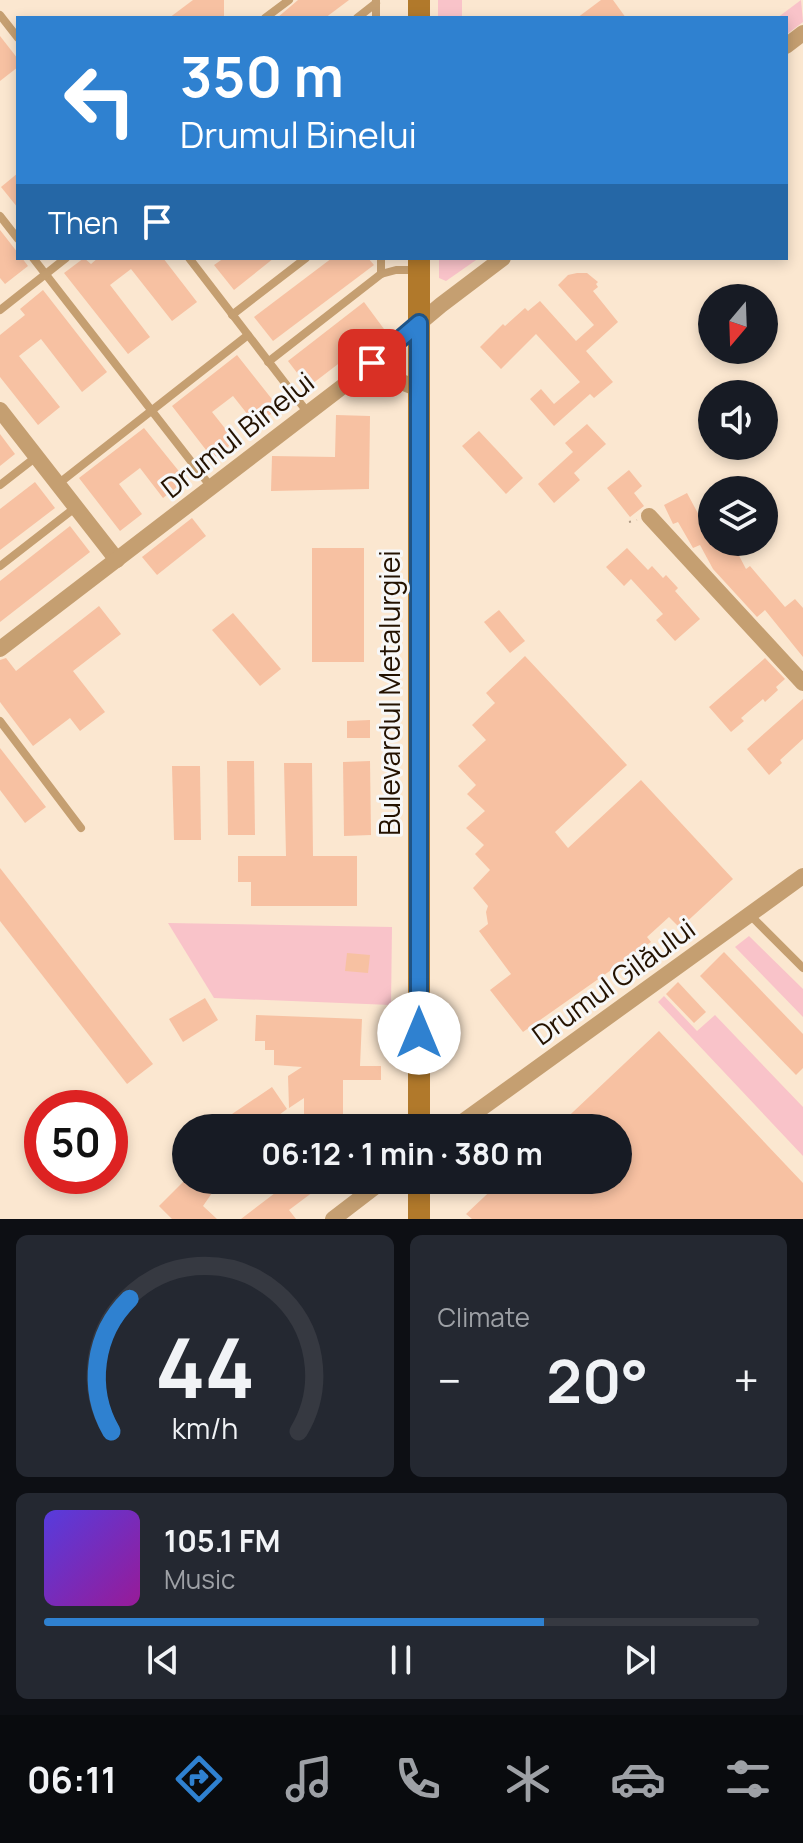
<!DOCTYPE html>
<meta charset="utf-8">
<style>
:root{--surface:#171b24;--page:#242831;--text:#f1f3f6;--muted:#9ea1a6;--line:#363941;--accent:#2f81d0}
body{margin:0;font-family:Manrope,sans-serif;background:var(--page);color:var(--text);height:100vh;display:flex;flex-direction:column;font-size:30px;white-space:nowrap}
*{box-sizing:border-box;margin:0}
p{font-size:26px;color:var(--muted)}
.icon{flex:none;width:44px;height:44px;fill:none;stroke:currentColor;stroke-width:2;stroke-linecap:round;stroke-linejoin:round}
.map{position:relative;height:1219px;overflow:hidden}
.drawer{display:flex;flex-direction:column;gap:16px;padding:16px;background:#0d0f14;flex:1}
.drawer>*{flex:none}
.top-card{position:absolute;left:16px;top:16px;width:772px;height:244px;border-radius:0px;box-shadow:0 4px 12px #0003;background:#2f81d0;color:#fff;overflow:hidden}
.needle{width:52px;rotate:199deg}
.tools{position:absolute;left:698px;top:284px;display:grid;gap:16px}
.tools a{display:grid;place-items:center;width:80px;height:80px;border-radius:50%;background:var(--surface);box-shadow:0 4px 12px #0003;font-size:40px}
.speed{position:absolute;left:24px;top:1090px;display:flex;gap:16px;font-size:40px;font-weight:700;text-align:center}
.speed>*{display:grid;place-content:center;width:104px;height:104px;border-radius:50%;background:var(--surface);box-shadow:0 4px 12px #0003;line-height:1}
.speed .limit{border:12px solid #d22;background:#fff;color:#111}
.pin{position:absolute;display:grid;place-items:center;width:68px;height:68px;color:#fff;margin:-34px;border-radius:16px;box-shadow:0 4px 12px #0006}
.me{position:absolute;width:88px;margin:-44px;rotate:0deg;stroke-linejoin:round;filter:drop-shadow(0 0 6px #0008)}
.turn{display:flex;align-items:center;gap:28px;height:168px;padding:0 32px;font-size:36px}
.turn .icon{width:104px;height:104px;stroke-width:2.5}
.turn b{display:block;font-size:56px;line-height:68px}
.then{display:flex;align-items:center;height:76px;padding:0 32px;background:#0003;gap:16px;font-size:30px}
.big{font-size:60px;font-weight:700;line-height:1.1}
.drawer .card{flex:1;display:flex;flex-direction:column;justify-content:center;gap:12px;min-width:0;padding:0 28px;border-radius:12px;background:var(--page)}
.drawer .dial{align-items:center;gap:0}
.dial svg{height:208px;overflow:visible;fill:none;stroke:var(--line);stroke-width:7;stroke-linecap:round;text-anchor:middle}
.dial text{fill:var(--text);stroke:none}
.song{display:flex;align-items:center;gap:24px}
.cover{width:96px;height:96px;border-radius:12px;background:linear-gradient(135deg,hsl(250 70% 55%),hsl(300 70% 35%))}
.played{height:8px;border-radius:4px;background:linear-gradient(90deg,var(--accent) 70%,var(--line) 70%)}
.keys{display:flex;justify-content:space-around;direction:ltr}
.heat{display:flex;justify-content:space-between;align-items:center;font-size:44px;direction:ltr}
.drawer .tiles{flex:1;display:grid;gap:16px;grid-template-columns:1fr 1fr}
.card:last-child{grid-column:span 2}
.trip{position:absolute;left:172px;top:1114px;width:460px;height:80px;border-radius:40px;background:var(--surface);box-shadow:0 4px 12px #0003;font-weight:700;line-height:80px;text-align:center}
.tabs{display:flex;height:128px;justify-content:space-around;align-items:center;background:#090b0e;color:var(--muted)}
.tabs .icon{width:56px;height:56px}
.tabs .selected{color:var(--accent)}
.tabs b{font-size:36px;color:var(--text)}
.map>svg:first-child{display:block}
.green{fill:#f9c3c9}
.building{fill:#f7c1a2}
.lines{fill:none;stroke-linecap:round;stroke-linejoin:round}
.path{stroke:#b09c87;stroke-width:2;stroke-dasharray:2 6;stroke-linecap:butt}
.lane{stroke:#c59f71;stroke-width:8}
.street{stroke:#c59f71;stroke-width:16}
.secondary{stroke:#b1792b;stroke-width:22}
.route-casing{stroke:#1f5487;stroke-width:20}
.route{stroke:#2f81d0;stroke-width:14}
.labels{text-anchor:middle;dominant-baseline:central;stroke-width:6;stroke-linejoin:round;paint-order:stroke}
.street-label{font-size:28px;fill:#241200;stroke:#f7f7f7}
</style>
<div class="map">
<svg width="803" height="1219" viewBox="0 0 803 1219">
<rect width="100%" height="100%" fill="#fbe7d0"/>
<g class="green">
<rect x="438" y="0" width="24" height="18"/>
<polygon points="801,0 803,22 786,35 786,18 777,18"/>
<polygon points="439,258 479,258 446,281 439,278"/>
<polygon points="168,923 392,927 391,1005 214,998"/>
<polygon points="749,936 803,989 803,1017 735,947"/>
<polygon points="664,996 697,1031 715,1015 803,1107 803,1156 658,1002"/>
</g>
<g class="building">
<polygon points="193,0 224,0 224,18 169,18"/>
<polygon points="298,0 349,0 325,18 277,18"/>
<polygon points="601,0 613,0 626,18 577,18"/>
<polygon points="0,36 18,59 18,67 0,81"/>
<polygon points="18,173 18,208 1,187"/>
<polygon points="0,230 18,253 18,258 22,258 28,266 5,284 0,278"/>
<polygon points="84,258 91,264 98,258 163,258 197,302 172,321 131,269 110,285 150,337 128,354 64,273"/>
<polygon points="224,258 274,258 234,290 214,265"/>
<polygon points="332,258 368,258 374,265 273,341 254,317"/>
<polygon points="577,273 587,273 598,282 596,284 598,287 593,291 618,322 586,351 613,382 594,398 590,394 554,426 530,399 541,389 554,404 580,382 536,334 501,369 480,347 503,324 505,326 525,308 528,311 540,301 576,341 594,325 558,285 568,275"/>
<polygon points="43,290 107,372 82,392 41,339 19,356 60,407 38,425 0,377 0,335 25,315 20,309"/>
<polygon points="364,302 384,329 308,387 288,361"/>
<polygon points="237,355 279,408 256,425 233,396 212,412 235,441 213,459 172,406"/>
<polygon points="336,415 370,416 369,489 271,491 272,456 335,457"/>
<polygon points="587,424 606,444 574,473 580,480 554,503 538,484 573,452 565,443"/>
<polygon points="144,428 186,480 163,498 140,468 119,484 142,514 120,531 79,478"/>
<polygon points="479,431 523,478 506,494 462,446"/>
<polygon points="0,434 15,454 0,466"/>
<polygon points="629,470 642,486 634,493 644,506 630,517 607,488"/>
<polygon points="35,482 55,508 0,550 0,509"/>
<polygon points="687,493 716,547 725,543 729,551 735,548 746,569 750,566 785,607 795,599 803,608 803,657 765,610 757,617 713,569 700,545 693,548 678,522 673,524 664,505"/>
<polygon points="192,518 206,536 157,575 142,557"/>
<polygon points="70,526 90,552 0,622 0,581"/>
<rect x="312" y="548" width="52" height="114"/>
<polygon points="627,548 648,570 652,566 663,578 666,575 678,588 675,591 700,619 675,641 656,620 663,614 631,579 624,586 606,567"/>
<polygon points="99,606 121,634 73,671 105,712 80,731 70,718 33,746 0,702 0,660 6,658 16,671"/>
<polygon points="499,610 525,641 510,653 484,622"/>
<polygon points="233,613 281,669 260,686 212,630"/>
<polygon points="525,656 627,765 555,832 568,848 641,780 733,879 680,928 669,917 647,937 651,942 523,1032 490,990 511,974 479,931 488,924 486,912 488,906 473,888 490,870 475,854 484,845 466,828 485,811 467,794 476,785 458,766 486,740 472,725 495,703 486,693"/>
<polygon points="765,658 785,679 776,687 778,690 765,702 763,699 741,718 744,721 731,732 709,707"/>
<polygon points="803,699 803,739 780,760 782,763 769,775 747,749"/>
<polygon points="370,720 370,738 347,738 347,721"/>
<polygon points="0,748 46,807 25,823 0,790"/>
<polygon points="227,761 254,761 255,835 228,835"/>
<polygon points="370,761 371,835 344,836 343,762"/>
<polygon points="284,763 312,763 313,856 357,856 357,906 251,906 251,882 238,882 238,856 286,856"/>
<polygon points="172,766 200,766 201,840 174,840"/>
<polygon points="0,868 153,1064 127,1084 0,921"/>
<polygon points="724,952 803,1034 803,1068 796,1075 700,976"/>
<polygon points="347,953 370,955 368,973 345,971"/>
<polygon points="678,982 706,1012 694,1023 666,994"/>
<polygon points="205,998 218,1020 183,1042 169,1019"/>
<polygon points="256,1015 362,1019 360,1066 381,1066 381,1080 343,1080 343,1128 304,1128 304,1098 289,1108 288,1076 302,1067 274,1065 274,1050 265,1050 265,1041 255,1041"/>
<polygon points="659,1031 803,1183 803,1219 472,1219 466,1214 502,1180 618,1180 618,1128 556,1128"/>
<polygon points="272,1087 287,1109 279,1115 289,1128 242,1128 232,1114"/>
<polygon points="110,1113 128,1137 110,1150"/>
<polygon points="185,1180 221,1180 203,1206 217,1219 172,1219 159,1206"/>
<polygon points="292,1180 329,1180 289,1210 296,1219 241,1219"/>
</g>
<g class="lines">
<polyline class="path" points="629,522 637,520"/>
<g class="lane">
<polyline points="376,1 376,18"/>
<polyline points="0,15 18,38"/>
<polyline points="265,18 289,0"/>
<polyline points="357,18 376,3"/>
<polyline points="0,216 18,239"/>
<polyline points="33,258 211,487"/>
<polyline points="189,258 308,413"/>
<polyline points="381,258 381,274"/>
<polyline points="0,310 66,258"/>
<polyline points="232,315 306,258"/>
<polyline points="268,362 381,274 396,270 417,270"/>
<polyline points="58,484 248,335"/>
<polyline points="0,485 36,457"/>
<polyline points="0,566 76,507"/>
<polyline points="0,721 81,828"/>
<polyline points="750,915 803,968"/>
</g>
<g class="street">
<polyline points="786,46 803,33"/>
<polyline points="357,376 389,377 419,389"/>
<polyline points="0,410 117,560"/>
<polyline points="649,516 803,683"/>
<polyline points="0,649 355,377 441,305 503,258"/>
<polyline points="454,1128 803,876"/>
<polyline points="333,1219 384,1180"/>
</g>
<g class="secondary">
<polyline points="419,18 419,0"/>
<polyline points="419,258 419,1128"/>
<polyline points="419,1219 419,1180"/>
</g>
</g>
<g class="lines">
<g class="route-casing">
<polyline id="route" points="372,363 419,323 419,1033"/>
</g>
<use href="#route" class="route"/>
</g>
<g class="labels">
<g class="street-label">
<text transform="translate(237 434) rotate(-38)">Drumul Binelui</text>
<text transform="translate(389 693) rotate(-90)">Bulevardul Metalurgiei</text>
<text transform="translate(613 981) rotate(-36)">Drumul Gilăului</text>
</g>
</g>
</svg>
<div class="tools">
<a><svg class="needle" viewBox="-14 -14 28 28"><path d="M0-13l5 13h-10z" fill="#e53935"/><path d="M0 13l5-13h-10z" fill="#9ea1a6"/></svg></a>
<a><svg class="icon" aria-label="sound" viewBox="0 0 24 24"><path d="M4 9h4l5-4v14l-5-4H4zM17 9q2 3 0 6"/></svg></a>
<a><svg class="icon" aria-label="layers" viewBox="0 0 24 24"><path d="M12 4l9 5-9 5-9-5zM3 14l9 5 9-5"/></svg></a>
</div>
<div class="speed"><div class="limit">50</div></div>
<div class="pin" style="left:372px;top:363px;background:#d93025"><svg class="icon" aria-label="arrive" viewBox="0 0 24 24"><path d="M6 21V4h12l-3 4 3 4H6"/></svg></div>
<svg class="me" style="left:419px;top:1033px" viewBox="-20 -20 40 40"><circle r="19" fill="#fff"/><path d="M0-13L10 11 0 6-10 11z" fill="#2f81d0"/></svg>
<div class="trip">06:12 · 1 min · 380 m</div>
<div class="top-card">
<div class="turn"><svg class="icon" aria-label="left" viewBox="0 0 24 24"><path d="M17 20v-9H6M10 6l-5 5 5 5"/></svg><div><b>350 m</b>Drumul Binelui</div></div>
<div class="then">Then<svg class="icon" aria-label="arrive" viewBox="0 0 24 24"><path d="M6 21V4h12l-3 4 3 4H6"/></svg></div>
</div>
</div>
<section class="drawer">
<div class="tiles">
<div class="card dial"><svg viewBox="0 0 100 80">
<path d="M14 69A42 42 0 1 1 86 69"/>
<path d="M14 69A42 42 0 0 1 21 18" stroke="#2f81d0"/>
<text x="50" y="56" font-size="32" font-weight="700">44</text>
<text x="50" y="72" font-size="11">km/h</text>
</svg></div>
<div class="card"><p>Climate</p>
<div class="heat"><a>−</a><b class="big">20°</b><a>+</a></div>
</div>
<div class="card">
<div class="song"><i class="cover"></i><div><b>105.1 FM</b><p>Music</p></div></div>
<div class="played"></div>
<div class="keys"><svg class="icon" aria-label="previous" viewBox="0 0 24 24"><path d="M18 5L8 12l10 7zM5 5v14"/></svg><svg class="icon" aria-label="pause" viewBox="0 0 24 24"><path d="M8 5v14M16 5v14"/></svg><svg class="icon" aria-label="next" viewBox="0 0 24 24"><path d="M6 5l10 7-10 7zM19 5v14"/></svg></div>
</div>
</div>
</section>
<nav class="tabs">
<b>06:11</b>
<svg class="icon selected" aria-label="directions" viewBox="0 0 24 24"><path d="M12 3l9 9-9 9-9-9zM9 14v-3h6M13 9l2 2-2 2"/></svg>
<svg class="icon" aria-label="music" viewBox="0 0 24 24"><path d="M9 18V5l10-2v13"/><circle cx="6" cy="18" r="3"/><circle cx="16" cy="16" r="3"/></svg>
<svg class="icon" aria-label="phone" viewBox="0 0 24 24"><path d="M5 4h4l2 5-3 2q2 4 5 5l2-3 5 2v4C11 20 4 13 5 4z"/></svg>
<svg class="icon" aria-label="climate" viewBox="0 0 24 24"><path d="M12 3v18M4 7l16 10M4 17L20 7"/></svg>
<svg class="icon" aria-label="car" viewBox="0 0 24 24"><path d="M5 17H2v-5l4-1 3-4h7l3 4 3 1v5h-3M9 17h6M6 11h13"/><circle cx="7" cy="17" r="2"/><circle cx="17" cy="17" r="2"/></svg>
<svg class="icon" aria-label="filters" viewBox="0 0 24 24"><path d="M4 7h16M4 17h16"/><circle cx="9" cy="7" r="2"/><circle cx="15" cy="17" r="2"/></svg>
</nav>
